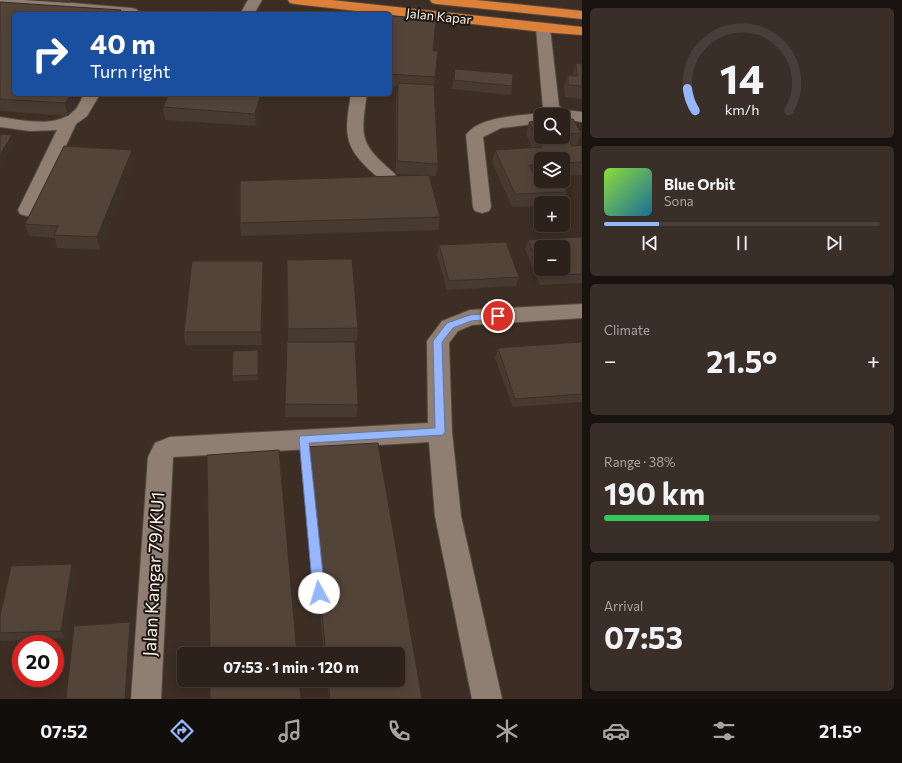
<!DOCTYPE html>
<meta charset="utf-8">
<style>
:root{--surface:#2d221b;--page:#392f28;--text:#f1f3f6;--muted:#a7a4a3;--line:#483f3a;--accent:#96b6fd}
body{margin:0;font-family:Commissioner,sans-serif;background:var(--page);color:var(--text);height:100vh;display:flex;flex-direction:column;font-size:15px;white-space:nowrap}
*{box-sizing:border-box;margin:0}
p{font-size:13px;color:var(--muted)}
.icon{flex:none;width:22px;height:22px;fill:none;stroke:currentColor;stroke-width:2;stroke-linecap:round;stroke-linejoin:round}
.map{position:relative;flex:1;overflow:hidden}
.sheet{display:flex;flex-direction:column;gap:8px;padding:8px;background:#19130f;width:320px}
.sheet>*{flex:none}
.top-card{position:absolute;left:12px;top:12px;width:380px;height:84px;border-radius:6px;box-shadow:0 2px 10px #0003,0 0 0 1px var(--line);background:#1a4fa0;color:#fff;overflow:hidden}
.buttons{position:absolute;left:534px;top:108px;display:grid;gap:8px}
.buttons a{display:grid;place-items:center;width:36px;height:36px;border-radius:6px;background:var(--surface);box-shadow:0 2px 10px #0003,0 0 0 1px var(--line);font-size:20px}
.speed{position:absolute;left:12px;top:635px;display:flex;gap:8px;font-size:20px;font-weight:700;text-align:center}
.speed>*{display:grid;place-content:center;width:52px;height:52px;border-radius:50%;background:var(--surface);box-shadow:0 2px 10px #0003,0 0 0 1px var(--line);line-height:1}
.speed .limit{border:6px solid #d22;background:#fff;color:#111}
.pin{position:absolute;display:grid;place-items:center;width:34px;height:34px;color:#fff;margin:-17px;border:2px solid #fff;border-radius:50%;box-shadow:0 1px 4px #0007}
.me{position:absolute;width:44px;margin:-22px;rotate:354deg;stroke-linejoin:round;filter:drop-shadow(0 0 3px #0008)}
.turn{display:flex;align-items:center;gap:14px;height:84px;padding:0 12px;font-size:18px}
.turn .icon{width:52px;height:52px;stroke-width:2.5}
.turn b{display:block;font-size:28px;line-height:34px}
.big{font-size:30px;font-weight:700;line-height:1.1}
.sheet .card{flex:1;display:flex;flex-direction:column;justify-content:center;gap:6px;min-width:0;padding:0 14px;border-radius:6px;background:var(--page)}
.sheet .dial{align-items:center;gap:0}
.dial svg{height:104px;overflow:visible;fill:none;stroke:var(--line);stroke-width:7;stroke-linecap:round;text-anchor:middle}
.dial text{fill:var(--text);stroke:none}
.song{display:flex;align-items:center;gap:12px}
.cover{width:48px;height:48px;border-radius:6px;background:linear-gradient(135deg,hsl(90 70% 55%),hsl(200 70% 35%))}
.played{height:4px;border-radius:2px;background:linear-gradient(90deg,var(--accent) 20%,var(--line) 20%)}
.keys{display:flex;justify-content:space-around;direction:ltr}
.heat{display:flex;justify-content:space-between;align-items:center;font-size:22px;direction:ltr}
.charge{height:6px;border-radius:3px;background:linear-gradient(90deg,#34c759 38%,var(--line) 0)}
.trip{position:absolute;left:177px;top:647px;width:228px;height:40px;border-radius:6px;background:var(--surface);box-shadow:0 2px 10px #0003,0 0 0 1px var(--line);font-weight:700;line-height:40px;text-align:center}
.menu{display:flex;height:64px;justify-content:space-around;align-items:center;background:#120e0b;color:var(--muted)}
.menu .icon{width:28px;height:28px}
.menu .current{color:var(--accent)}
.menu b{font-size:18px;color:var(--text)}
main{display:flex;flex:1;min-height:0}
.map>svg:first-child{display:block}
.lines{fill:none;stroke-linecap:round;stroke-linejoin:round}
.minor-casing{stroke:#574b42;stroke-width:2}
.highway-casing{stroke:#574b42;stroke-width:2}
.minor{fill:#8f7e72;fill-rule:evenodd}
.highway{fill:#dd8139;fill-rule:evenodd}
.wall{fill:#473a31}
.shaded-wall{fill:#3a3028}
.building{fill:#534439;stroke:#3a3028;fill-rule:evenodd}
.route{fill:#96b6fd;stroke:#6276a4}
.labels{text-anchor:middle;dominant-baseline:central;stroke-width:4;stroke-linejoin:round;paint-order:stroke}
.far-street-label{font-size:13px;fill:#fbf1eb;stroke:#1e1813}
.near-street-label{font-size:18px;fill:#fbf1eb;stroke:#1e1813}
</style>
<main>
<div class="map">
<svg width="582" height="699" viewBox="0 0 582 699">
<rect width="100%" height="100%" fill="#3c2e24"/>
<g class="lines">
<g class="minor-casing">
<g id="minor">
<polygon points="0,0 36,0 131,8 136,9 141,14 106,14 0,5"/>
<polygon points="248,0 262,0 254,14 240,14"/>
<polygon points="543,24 548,25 550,28 559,106 565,110 582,112 582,122 563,119 563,115 551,115 543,108 536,28 538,25"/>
<path d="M 84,94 L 100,94 L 87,116 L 76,124 L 34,214 L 27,216 L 20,214 L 18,210 L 57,130 L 30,131 L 0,127 L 0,117 C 22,120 57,129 75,110 C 79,106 81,99 84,94 Z"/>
<path d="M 351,94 L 367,94 C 360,138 360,144 394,173 L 397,177 L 394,181 C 384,183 380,179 373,173 C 342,146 345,131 351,94 Z"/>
<path d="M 541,113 L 547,115 L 541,115 L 541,123 L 501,128 L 483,137 L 491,207 L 489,211 L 482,213 L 475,211 L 473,207 L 466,135 C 479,116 520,116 541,113 Z"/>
<polygon points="582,304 582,318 472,325 458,331 449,343 452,432 461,516 502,699 472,699 435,516 429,442 173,457 161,699 131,699 148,457 155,443 170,437 428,423 427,341 442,321 470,310"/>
</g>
</g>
<g class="highway-casing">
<g id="highway">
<polygon points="288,0 331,0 582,27 582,35 543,32 295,4 290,3"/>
<polygon points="430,0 476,0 582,11 582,19 437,4 432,3"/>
</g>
</g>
<use href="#minor" class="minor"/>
<use href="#highway" class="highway"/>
</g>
<g class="wall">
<polygon points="24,0 71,0 70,3"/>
<polygon points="0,2 121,10 122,14 14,14 14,94 81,94 68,116 0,111"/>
<polygon points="390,16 433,51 435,77 434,85 438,164 436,176 429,176 440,217 438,230 241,236 240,223 421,175 396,174 396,96 397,87 390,86"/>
<polygon points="576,63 582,64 582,99 565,97 564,87 568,75 572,76"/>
<polygon points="455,69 512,86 511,95 452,89"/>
<polygon points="169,94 266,94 256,126 165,120 163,107"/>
<polygon points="563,120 581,133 577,145 582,145 582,175 563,176 563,159 541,159 541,181 567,192 563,203 541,203 541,206 512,207 492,162 495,150 532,148 526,134 529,122"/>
<polygon points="134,163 100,250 57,248 55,238 29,236 25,224"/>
<polygon points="582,237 582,283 540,285 525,249 528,240"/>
<polygon points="439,245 519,277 516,286 447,290 437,255"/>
<polygon points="287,260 358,328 357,341 288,342"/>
<polygon points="264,274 262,345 185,345 184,332"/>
<polygon points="582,342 582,402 513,407 495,358 498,348"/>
<polygon points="258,355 258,380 233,381 232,376"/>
<polygon points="285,404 358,405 356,417 285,417"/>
<polygon points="305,447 422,699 329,699 327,680 398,680 398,654 324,654 305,456"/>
<polygon points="75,572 65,638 1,641 0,639 0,616"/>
</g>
<g class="shaded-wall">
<polygon points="121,10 122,14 119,14"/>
<polygon points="71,94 81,94 68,116 65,103"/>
<polygon points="261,94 266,94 256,126 255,114"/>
<polygon points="12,135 14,144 0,169 0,155"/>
<polygon points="132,150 134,163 100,250 97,237"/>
<polygon points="263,261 264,274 262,345 261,332"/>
<polygon points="72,564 75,572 65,638 61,631"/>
<polygon points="130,622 134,632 130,699 125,699"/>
</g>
<g class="building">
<polygon points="0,2 121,10 119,14 14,14 14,94 71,94 65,103 0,99"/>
<polygon points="206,11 255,14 205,14"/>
<polygon points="302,11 331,13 330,14 301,14"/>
<polygon points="390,16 436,19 433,51 438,51 435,77 390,74"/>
<polygon points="576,63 582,64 582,86 568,85 568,75 577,76"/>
<polygon points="455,69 513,74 512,86 454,80"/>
<polygon points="398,83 434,85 438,164 397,161"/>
<polygon points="169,94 261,94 255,114 163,107"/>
<polygon points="573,119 581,133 565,134 572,146 582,145 582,162 563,163 563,159 541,159 541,165 529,165 533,173 541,173 541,181 561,181 567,192 515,194 495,150 542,147 529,122 541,121 541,137 563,137 563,120"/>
<polygon points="0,134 12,135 0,155"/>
<polygon points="64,146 132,150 97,237 54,235 58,226 25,224"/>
<polygon points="429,175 440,217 240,223 240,181"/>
<path d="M 582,237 L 582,274 L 543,276 L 528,240 ZM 541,247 L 563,247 L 563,269 L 541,269 Z"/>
<polygon points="506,242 519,277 449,281 439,245"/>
<polygon points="352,259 358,328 288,329 287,260"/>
<polygon points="192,261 263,261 261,332 184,332"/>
<polygon points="287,342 355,342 358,405 285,404"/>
<polygon points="582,342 582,394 515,399 498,348"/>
<polygon points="258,350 258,375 232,376 233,351"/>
<polygon points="378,443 422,699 330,699 328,680 398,680 398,654 326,654 305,447"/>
<polygon points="279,450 297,654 210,654 207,455"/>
<polygon points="72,564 61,631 0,633 0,616 11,566"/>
<polygon points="130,622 125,699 56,699 66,698 74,626"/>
<polygon points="210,680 299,680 301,699 210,699"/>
</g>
<polygon class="route" points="498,313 502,316 501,318 471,321 453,328 442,342 445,432 443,435 309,443 325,593 323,597 319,598 315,597 313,593 299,439 300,436 435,428 433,341 447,323 470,315"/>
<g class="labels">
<g class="far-street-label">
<text transform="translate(439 16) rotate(6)">Jalan Kapar</text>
</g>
<g class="near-street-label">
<text transform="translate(153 574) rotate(-87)">Jalan Kangar 79/KU1</text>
</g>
</g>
</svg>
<div class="buttons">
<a><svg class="icon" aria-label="search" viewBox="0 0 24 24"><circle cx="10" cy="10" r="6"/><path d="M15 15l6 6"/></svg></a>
<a><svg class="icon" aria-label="layers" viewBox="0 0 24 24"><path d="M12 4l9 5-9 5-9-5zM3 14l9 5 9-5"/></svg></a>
<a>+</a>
<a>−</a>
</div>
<div class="speed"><div class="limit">20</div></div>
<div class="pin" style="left:498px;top:316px;background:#d93025"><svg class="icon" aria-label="arrive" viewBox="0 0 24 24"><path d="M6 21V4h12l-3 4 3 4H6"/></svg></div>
<svg class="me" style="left:319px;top:593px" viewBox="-20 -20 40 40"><circle r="19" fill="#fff"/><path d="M0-13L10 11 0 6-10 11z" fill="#96b6fd"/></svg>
<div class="trip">07:53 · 1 min · 120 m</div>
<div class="top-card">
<div class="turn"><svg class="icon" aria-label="right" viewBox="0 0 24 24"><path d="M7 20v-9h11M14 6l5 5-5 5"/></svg><div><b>40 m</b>Turn right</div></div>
</div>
</div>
<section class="sheet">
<div class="card dial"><svg viewBox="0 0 100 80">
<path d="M14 69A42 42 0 1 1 86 69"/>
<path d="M14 69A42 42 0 0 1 8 52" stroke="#96b6fd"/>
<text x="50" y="56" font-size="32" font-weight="700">14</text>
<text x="50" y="72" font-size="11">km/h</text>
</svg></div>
<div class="card">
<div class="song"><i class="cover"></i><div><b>Blue Orbit</b><p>Sona</p></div></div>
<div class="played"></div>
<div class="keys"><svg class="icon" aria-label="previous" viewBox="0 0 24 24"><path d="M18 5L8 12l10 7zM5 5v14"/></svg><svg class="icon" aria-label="pause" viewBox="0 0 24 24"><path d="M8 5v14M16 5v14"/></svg><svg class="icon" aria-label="next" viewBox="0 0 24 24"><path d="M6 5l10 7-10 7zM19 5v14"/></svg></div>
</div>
<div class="card"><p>Climate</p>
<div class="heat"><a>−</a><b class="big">21.5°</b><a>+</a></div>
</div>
<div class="card"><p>Range · 38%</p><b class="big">190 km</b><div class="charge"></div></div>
<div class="card"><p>Arrival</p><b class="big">07:53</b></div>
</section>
</main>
<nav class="menu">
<b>07:52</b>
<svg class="icon current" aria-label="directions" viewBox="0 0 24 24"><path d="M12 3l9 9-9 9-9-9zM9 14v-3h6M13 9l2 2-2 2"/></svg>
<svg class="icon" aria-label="music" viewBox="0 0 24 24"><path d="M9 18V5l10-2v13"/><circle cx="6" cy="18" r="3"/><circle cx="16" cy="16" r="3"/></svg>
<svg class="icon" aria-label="phone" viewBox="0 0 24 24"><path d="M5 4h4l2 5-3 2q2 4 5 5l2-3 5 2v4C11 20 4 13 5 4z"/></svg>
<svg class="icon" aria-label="climate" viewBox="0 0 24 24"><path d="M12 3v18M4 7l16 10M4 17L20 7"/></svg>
<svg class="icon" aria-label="car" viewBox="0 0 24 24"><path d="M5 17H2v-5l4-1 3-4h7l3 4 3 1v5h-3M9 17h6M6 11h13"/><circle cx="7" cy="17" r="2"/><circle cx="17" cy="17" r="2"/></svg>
<svg class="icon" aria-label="filters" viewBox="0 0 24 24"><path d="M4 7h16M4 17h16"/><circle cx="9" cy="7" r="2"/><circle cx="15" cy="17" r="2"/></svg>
<b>21.5°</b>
</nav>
